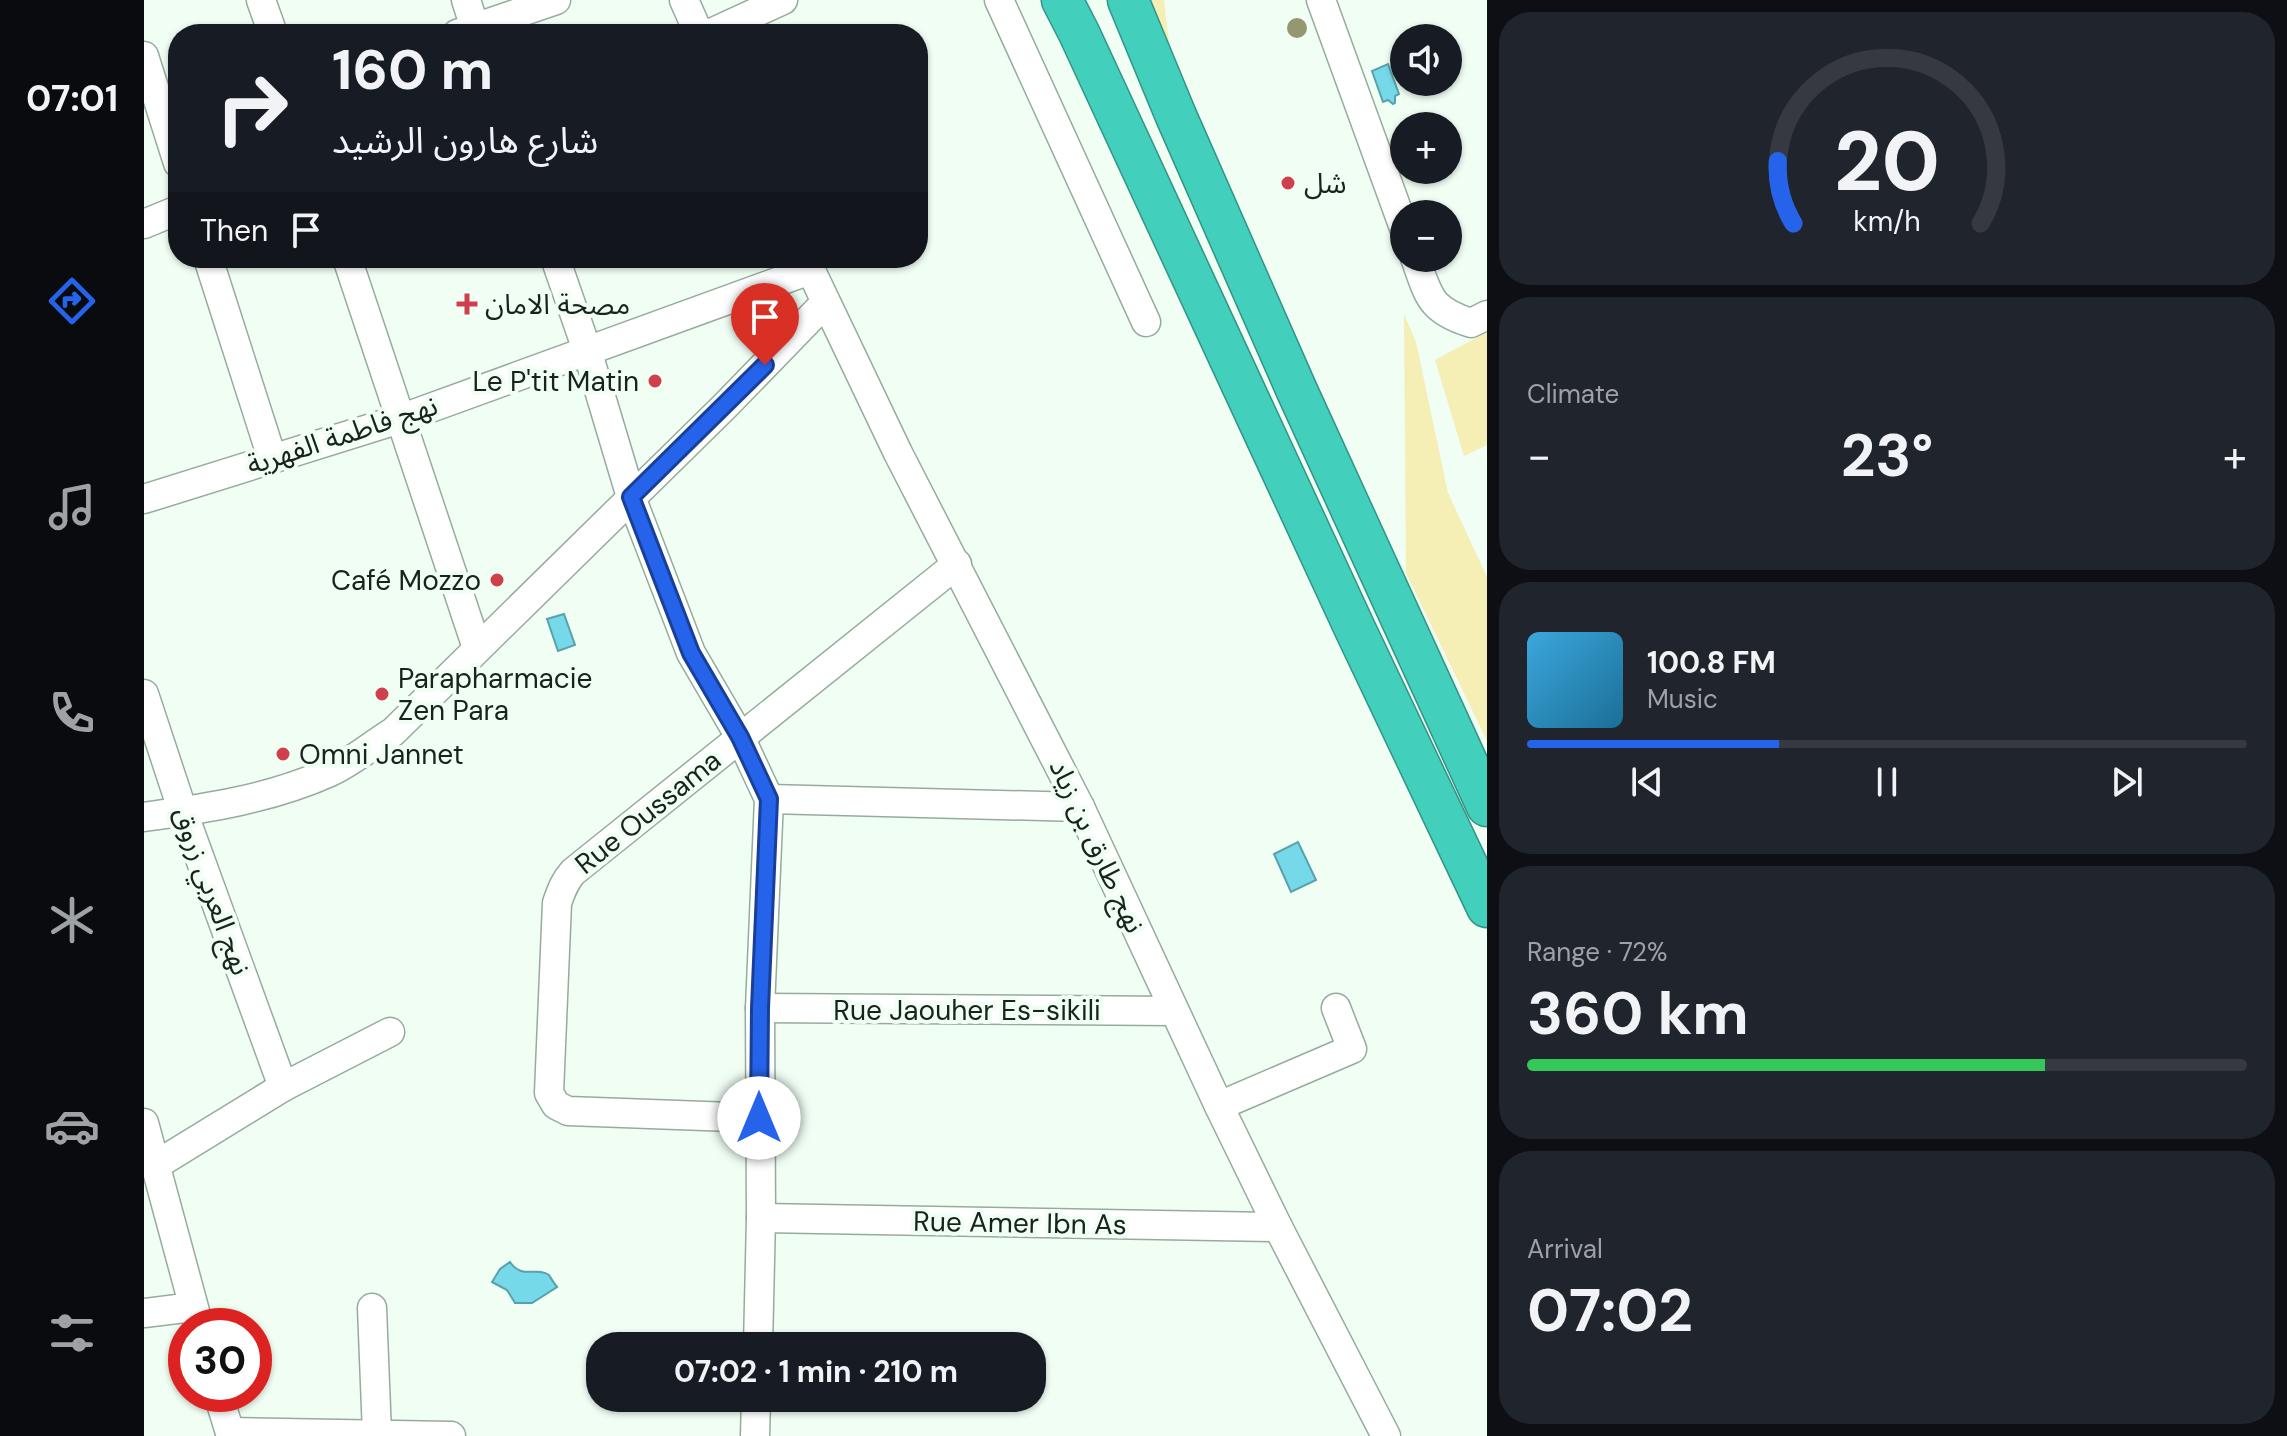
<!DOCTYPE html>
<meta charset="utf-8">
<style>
:root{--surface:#171b24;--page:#20242c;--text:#f1f3f6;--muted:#9ea1a6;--line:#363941;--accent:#2563eb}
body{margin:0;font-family:"DM Sans","Noto Sans Arabic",sans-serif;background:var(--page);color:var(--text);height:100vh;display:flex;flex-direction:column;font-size:30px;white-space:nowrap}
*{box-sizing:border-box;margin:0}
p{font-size:26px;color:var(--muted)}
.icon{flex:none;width:44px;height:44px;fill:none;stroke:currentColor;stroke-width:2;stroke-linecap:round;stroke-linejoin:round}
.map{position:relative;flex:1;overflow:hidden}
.sheet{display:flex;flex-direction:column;gap:12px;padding:12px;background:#0d0f14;width:800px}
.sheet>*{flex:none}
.top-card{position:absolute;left:24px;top:24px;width:760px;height:244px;border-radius:32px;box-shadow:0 2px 6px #0004;background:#171b24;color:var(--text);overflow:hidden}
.tools{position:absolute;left:1246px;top:24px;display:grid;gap:16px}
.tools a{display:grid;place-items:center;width:72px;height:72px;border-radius:50%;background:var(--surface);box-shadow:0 2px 6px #0004;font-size:40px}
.speed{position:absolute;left:24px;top:1308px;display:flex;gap:16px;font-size:40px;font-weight:700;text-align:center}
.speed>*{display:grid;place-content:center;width:104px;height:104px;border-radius:50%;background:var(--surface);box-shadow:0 2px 6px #0004;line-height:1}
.speed .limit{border:12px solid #d22;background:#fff;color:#111}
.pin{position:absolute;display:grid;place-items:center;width:68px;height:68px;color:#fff;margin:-82px -34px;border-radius:50% 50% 50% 0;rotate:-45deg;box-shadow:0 0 8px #0007}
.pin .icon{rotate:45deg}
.me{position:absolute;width:88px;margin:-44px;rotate:0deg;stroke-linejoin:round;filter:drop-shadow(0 0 6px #0008)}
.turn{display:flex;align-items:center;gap:28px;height:168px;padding:0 32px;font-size:36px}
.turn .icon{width:104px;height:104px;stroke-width:2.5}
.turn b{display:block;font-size:56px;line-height:68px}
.then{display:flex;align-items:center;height:76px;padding:0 32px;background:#0003;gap:16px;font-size:30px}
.big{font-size:60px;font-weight:700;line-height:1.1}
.sheet .tile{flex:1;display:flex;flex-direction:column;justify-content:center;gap:12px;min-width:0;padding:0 28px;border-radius:32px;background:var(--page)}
.sheet .dial{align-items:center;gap:0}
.dial svg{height:208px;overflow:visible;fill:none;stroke:var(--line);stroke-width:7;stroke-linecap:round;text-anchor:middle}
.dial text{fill:var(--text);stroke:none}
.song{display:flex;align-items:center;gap:24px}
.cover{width:96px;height:96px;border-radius:12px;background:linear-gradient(135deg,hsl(200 70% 55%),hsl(200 70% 35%))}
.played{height:8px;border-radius:4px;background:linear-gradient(90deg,var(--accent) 35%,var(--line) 35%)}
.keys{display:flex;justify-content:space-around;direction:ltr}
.heat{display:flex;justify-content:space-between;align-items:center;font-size:44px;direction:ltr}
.charge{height:12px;border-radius:6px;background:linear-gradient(90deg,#34c759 72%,var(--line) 0)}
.trip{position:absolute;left:442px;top:1332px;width:460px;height:80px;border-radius:32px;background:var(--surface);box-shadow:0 2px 6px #0004;font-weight:700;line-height:80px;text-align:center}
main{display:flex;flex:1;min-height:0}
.tabs{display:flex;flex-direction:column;width:144px;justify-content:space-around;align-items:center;background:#090b0e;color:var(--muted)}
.tabs .icon{width:56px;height:56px}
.tabs .current{color:var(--accent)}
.tabs b{font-size:36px;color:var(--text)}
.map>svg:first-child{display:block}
.green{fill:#f5eeb5}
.water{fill:#75d9ea;stroke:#59a2ac;stroke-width:2}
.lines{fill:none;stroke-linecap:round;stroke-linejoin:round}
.minor-casing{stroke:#95ac9c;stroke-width:31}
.highway-casing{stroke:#349385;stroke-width:43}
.minor{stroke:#fff;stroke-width:28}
.highway{stroke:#42d0bd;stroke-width:40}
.tree{fill:#959771}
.route-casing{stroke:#184099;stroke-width:20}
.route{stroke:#2563eb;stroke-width:14}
.poi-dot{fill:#d0404c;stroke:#f0fef4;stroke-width:3}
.labels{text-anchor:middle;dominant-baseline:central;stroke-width:8;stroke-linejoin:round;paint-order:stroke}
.poi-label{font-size:28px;fill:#19221c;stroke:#f0fef4;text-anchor:start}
.street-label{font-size:28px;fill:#19221c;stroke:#f0fef4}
</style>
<main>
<nav class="tabs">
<b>07:01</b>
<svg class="icon current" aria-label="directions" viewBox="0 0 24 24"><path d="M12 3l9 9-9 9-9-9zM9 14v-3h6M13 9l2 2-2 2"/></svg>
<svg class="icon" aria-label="music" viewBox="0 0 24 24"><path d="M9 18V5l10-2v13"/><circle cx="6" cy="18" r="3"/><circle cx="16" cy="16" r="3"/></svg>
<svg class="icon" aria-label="phone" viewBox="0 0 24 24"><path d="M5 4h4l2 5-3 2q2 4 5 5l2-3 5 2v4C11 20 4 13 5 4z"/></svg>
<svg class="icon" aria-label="climate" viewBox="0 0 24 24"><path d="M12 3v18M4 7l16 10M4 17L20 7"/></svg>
<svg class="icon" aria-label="car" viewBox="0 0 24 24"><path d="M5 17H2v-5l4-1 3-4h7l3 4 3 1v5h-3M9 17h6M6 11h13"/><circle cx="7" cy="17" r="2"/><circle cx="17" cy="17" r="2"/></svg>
<svg class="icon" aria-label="filters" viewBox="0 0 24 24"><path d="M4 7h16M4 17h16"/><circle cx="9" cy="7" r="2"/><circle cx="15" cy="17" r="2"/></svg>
</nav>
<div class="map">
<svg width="1343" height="1436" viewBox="0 0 1343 1436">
<rect width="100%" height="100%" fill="#f0fef4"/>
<g class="green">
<polygon points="1003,0 1020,0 1026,51"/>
<polygon points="1260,314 1272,342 1304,493 1343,577 1343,741 1262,573"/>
<polygon points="1343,332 1343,445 1320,456 1291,360"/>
</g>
<g class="water">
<polygon points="1244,64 1255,94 1251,96 1251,103 1249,104 1244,100 1239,102 1228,71"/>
<polygon points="420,614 431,645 414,651 403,619"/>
<polygon points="1154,842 1172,880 1147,892 1130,854"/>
<path d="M 366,1262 C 378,1280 393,1266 405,1275 C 406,1277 412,1286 413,1287 L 388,1303 L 371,1303 L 363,1290 L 348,1282 L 356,1269 Z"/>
</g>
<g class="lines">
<g class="minor-casing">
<g id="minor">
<polyline points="117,0 129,34"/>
<polyline points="322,0 333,34"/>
<polyline points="540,0 555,34"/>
<polyline points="855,0 1002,322"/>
<polyline points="1177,0 1260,228"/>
<polyline points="313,34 412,0"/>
<polyline points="565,34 639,0"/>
<polyline points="0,56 34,163"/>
<polyline points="0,224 34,210"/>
<polyline points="64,258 128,458"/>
<polyline points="203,258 333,648"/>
<polyline points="411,258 443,350 487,497 547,653 596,737 625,799 616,1008 617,1218 614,1346"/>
<polyline points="661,258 754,453 936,807 1075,1106 1134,1227 1242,1436"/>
<path d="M 1271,258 C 1285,296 1285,310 1327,323 L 1343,315"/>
<polyline points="0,499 256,419 666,270"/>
<polyline points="0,694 39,812 139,1087"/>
<polyline points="625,799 936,807"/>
<path d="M 0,817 C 64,808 126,799 186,772 C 208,762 228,745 249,732 L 581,406 L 681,303"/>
<polyline points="616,1008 1030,1011"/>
<polyline points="1075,1106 1208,1049 1192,1008"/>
<path d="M 615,1118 L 424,1111 L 412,1105 L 405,1093 L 413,903 C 417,892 420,882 429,872 L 813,564"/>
<polyline points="0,1123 55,1326"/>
<polyline points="12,1165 139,1087 246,1032"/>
<polyline points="617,1218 1134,1227"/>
<polyline points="228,1308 233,1434"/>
<polyline points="0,1313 49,1307"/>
<polyline points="74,1394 87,1436"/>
<polyline points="86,1432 307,1436"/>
<polyline points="611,1436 612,1398"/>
</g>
</g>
<g class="highway-casing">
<g id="highway">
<polyline points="918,0 935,33 1211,629 1343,907"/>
<polyline points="984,0 1032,116 1153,391 1343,806"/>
</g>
</g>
<use href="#minor" class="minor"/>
<use href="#highway" class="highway"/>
</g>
<circle class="tree" cx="1153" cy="28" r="10"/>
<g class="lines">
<g class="route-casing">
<polyline id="route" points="615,1118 616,1008 625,799 596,737 547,653 487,497 621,365"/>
</g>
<use href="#route" class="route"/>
</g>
<g class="poi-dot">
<circle cx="1144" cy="183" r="8"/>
<path d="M319 292h8v8h8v8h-8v8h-8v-8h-8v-8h8z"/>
<circle cx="511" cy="381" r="8"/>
<circle cx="353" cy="580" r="8"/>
<circle cx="238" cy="694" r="8"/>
<circle cx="139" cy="754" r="8"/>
</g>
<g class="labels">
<g class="poi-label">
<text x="1160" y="183">شل</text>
<text x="341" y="304">مصحة الامان</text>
<text x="495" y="381" text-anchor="end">Le P'tit Matin</text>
<text x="337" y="580" text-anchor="end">Café Mozzo</text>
<text x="254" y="678">Parapharmacie<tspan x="254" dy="32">Zen Para</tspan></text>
<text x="155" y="754">Omni Jannet</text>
</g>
<g class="street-label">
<text transform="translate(198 435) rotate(-18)">نهج فاطمة الفهرية</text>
<text transform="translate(504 812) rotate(-39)">Rue Oussama</text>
<text transform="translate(953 846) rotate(65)">نهج طارق بن زياد</text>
<text transform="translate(68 891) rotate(70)">نهج العربي زروق</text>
<text x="823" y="1010">Rue Jaouher Es-sikili</text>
<text transform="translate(876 1223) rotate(1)">Rue Amer Ibn As</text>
</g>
</g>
</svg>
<div class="tools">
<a><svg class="icon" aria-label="sound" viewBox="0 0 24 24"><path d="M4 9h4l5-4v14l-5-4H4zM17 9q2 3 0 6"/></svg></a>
<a>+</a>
<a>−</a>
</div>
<div class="speed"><div class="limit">30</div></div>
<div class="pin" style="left:621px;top:365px;background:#d93025"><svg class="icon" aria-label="arrive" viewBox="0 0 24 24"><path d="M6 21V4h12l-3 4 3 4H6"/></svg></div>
<svg class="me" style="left:615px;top:1118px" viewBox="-20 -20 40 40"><circle r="19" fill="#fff"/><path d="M0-13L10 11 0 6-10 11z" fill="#2563eb"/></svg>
<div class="trip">07:02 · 1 min · 210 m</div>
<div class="top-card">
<div class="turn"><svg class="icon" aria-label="right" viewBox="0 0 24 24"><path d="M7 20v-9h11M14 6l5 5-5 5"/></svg><div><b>160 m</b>شارع هارون الرشيد</div></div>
<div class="then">Then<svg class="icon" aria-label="arrive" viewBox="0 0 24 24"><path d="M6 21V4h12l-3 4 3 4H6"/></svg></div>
</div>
</div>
<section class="sheet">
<div class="tile dial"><svg viewBox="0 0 100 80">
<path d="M14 69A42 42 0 1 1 86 69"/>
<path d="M14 69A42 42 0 0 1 8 45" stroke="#2563eb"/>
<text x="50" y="56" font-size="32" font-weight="700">20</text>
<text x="50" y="72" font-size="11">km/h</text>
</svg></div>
<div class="tile"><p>Climate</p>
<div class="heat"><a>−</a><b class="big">23°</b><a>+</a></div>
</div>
<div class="tile">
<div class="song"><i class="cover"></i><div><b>100.8 FM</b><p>Music</p></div></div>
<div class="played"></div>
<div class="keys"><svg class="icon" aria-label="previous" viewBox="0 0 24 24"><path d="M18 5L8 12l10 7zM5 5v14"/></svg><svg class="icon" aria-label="pause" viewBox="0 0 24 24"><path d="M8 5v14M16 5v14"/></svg><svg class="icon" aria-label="next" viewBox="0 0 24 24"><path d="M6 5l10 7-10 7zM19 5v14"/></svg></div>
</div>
<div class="tile"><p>Range · 72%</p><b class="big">360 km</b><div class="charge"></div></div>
<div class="tile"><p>Arrival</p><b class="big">07:02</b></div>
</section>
</main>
